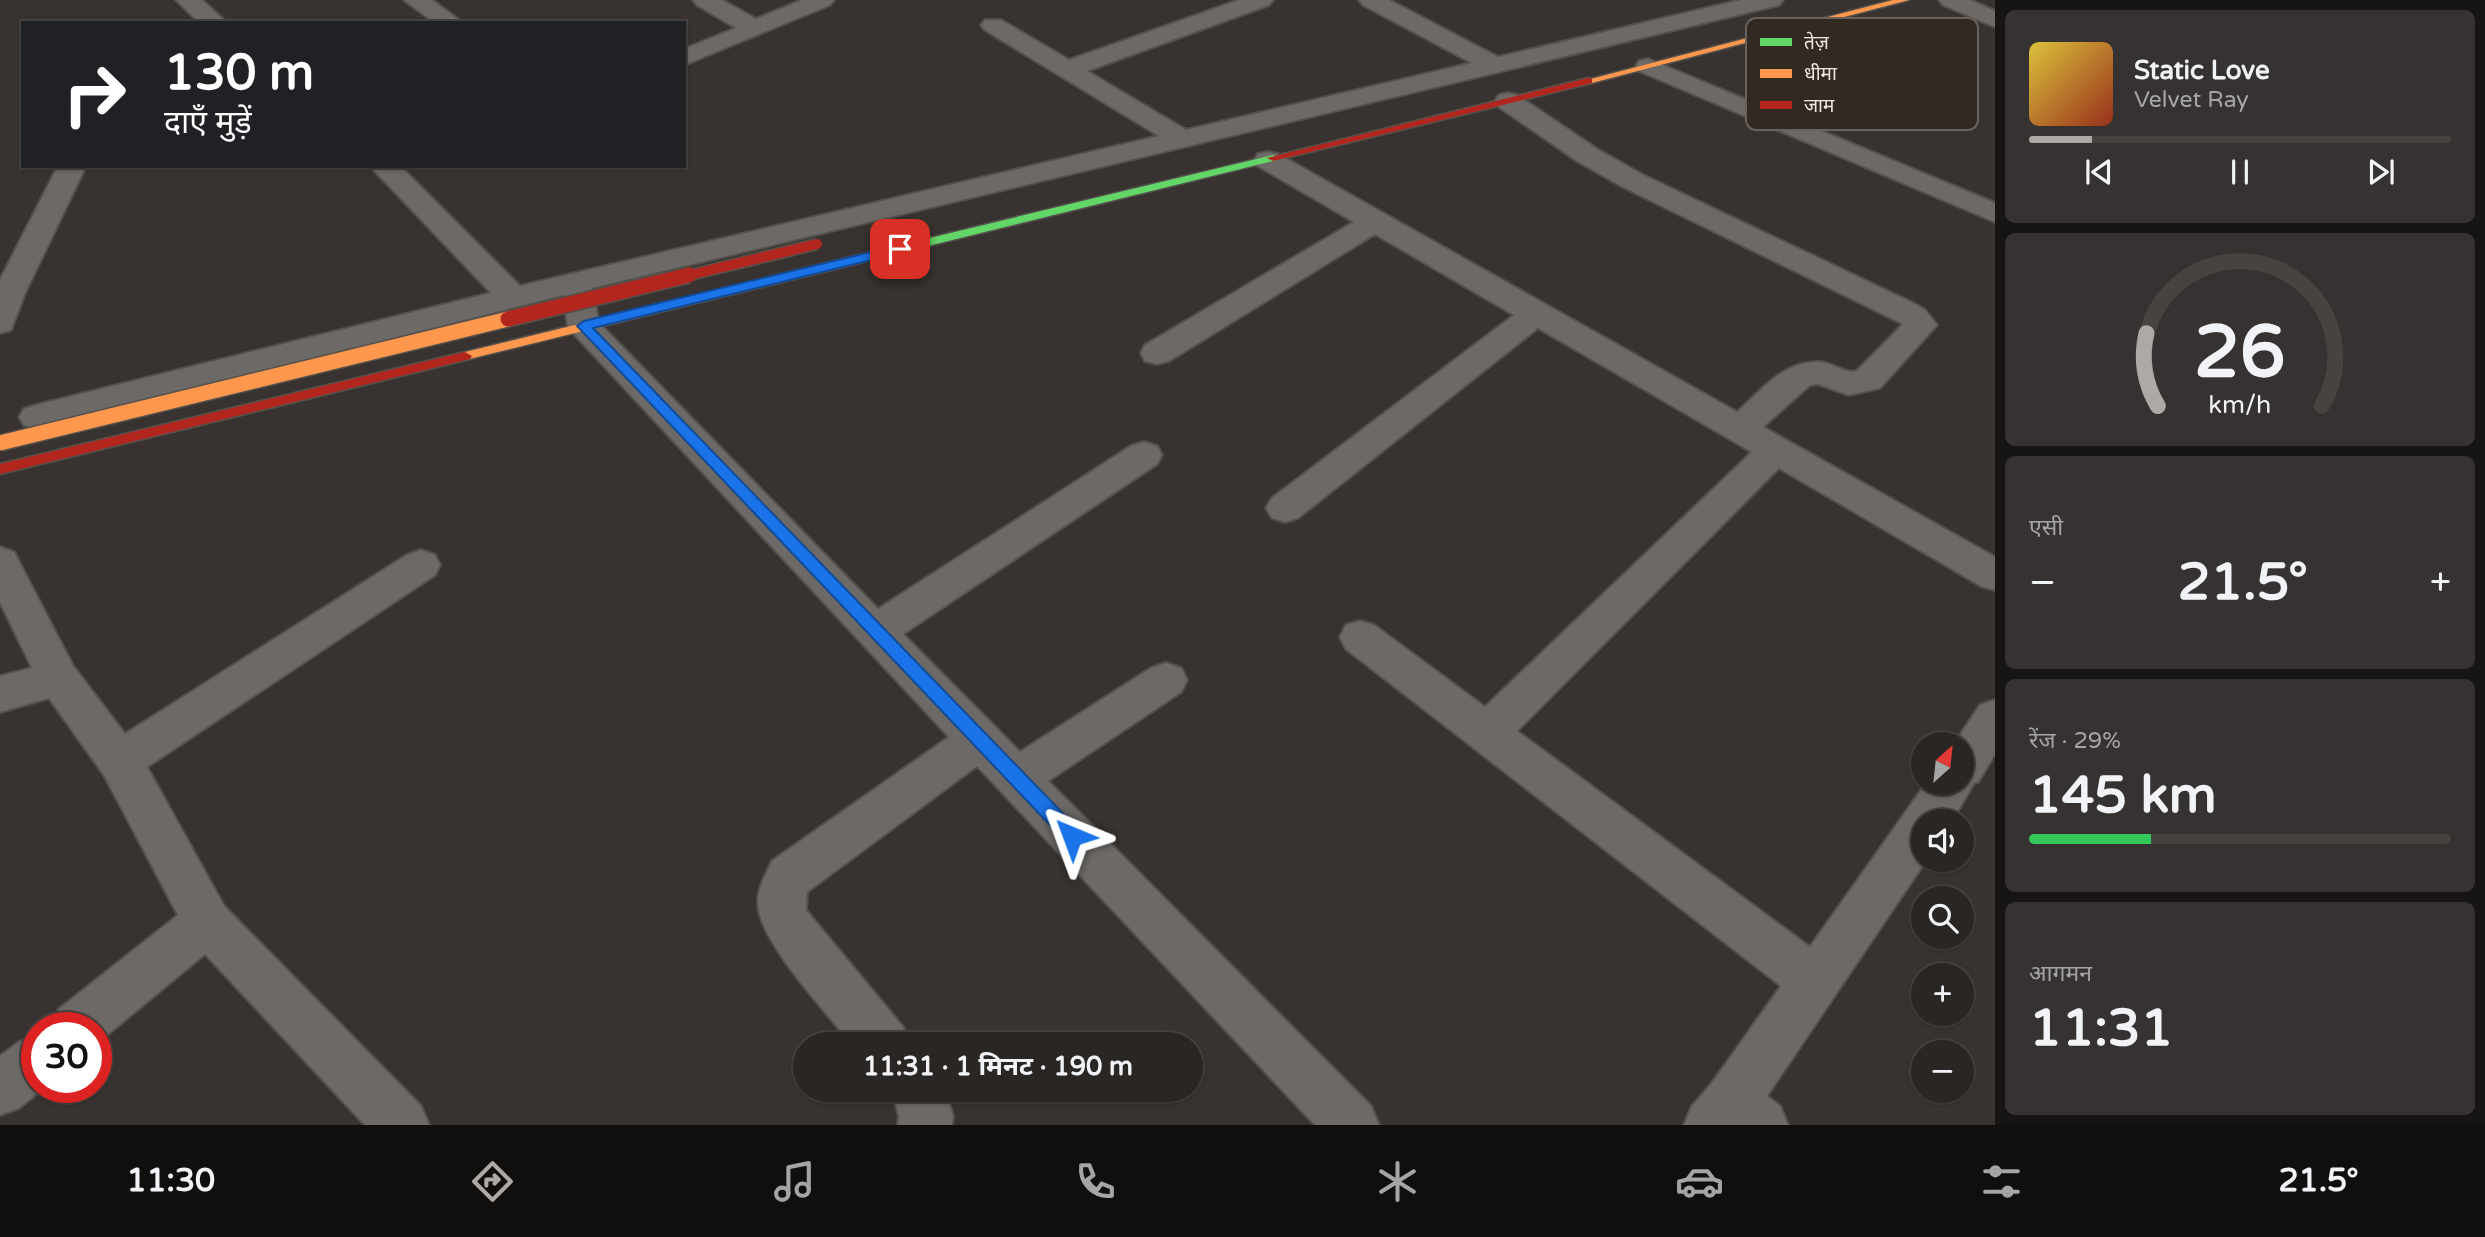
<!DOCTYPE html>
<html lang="hi">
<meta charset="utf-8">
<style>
:root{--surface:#2a2624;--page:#363231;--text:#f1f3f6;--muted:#a5a5a6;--line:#464341;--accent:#aea9a4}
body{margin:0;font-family:"Varela Round","Noto Sans Devanagari",sans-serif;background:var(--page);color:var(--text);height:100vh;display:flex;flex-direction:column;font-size:26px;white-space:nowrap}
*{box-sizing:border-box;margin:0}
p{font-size:23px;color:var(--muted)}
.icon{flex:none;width:38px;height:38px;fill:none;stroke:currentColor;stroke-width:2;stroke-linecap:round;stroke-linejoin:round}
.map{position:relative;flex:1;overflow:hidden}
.side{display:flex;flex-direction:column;gap:10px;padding:10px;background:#171514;width:490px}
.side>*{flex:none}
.top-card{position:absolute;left:21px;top:21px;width:665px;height:147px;border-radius:0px;box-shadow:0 2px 5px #0004,0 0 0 2px var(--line);background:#202124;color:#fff;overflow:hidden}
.needle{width:46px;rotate:27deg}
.tools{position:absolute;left:1911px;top:732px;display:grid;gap:14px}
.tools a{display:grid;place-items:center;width:63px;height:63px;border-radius:50%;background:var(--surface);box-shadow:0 2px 5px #0004,0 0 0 2px var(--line);font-size:35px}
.speed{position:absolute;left:21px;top:1012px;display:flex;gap:14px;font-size:35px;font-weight:700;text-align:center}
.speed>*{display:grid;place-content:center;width:91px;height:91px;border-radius:50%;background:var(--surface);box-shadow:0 2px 5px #0004,0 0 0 2px var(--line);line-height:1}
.speed .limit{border:10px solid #d22;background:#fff;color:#111}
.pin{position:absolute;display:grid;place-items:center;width:60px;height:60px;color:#fff;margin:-30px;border-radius:14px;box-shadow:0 4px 10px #0006}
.me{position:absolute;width:77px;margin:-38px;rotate:316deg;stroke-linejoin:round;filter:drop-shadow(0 0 5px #0008)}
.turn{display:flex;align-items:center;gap:24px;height:147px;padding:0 28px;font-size:32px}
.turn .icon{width:91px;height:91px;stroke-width:2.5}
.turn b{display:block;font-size:49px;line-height:60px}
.big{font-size:52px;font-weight:700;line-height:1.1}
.side .widget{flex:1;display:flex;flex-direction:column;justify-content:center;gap:10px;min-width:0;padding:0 24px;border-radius:10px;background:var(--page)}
.side .dial{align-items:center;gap:0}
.dial svg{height:182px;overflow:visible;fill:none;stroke:var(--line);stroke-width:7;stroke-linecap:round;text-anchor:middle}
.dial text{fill:var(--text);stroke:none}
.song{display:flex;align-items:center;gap:21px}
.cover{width:84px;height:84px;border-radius:10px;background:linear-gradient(135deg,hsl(50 70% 55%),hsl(10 70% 35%))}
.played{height:7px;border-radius:4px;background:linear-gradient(90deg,var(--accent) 15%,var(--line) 15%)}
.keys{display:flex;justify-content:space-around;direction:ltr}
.heat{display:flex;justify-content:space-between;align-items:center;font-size:38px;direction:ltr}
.charge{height:10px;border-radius:5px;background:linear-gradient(90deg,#34c759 29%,var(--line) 0)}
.trip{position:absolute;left:793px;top:1032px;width:410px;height:70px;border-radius:35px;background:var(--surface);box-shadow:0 2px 5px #0004,0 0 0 2px var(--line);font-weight:700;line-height:70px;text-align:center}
.tab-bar{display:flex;height:112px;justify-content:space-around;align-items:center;background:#110f0e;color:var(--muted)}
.tab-bar .icon{width:49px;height:49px}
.tab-bar .current{color:var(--accent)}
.tab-bar b{font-size:32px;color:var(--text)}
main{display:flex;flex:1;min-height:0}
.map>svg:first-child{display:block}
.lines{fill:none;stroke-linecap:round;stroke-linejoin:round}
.street-casing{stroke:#54514d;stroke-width:4}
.fast-casing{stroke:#54514d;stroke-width:3}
.slow-casing{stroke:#54514d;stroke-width:3}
.jam-casing{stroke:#54514d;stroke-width:3}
.street{fill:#6c6966;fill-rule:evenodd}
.fast{fill:#63d668;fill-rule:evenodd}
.slow{fill:#ff974d;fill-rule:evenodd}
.jam{fill:#b3261e;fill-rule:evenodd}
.slow-bridge-casing{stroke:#54514d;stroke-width:18;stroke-linecap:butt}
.jam-bridge-far1-casing{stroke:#54514d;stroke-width:13;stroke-linecap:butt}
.jam-bridge-casing{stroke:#54514d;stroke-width:18;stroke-linecap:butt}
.slow-bridge{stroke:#ff974d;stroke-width:15}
.jam-bridge-far1{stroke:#b3261e;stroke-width:10}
.jam-bridge{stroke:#b3261e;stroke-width:15}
.route{fill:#1a73e8;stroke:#114b97;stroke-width:2}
.key{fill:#312922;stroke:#69625c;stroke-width:2}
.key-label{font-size:19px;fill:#ede8e3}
</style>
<main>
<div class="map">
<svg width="1995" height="1125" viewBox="0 0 1995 1125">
<rect width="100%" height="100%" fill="#383330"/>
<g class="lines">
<g class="street-casing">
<g id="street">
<polygon points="176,0 202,0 227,23 200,23"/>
<polygon points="404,0 432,0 463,23 435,23"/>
<polygon points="693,0 722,0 756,19 802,0 834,0 830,5 684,65 684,49 736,28 697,5"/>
<path d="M 1239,0 L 1273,0 L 1269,5 L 1087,71 L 1186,130 L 1472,63 L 1363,5 L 1359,0 L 1389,0 L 1498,57 L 1741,0 L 1783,0 L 1779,5 L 1771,7 L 592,288 L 599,323 L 878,609 L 1131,446 L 1144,442 L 1157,446 L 1162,455 L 1157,464 L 903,634 L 1020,752 L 1151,668 L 1166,663 L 1181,668 L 1187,680 L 1181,692 L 1048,781 L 1371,1106 L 1379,1125 L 1315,1125 L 977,766 L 807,892 L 806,910 L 903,1027 L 911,1045 L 852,1045 C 828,1013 757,940 758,902 C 758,888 766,874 772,861 L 949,737 L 573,333 L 568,326 L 563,295 L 36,429 L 24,425 L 19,417 L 24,409 L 36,405 L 491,293 L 370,166 L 400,166 L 520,286 L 1159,136 L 985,30 L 981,25 L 985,20 L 1001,20 L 1069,60 Z"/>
<polygon points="1939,0 1970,0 1995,11 1995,27 1943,5"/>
<polygon points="1648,59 1995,203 1995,222 1639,71 1636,66 1639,61"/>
<path d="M 1508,93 L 1517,95 L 1597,149 L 1643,175 L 1913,303 L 1925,310 L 1937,325 L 1880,388 L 1849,395 L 1818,384 L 1810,385 L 1763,427 L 1995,557 L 1995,590 L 1981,586 L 1779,468 L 1517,731 L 1810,947 L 1927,782 L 1962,782 L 1962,744 L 1954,744 L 1980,705 L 1995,700 L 1995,754 L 1978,782 L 1974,783 L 1952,821 L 1923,821 L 1923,859 L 1927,859 L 1767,1096 L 1780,1106 L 1788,1125 L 1684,1125 L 1692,1106 L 1712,1083 L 1781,986 L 1346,649 L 1340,637 L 1346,625 L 1360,621 L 1374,625 L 1485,707 L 1752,452 L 1538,328 L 1298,518 L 1285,522 L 1272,518 L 1266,508 L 1272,498 L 1514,315 L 1375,234 L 1169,361 L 1157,364 L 1145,361 L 1141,353 L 1145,345 L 1354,222 L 1258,166 L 1254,160 L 1258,154 L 1268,152 L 1278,154 L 1737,412 C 1762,390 1784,360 1820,362 C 1833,363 1845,374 1857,371 L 1903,324 L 1623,187 L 1577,161 L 1499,107 L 1495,101 L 1499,95 Z"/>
<polygon points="58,166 86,166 25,293 11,330 0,333 0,280"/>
<polygon points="0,547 14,552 73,666 125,734 407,555 421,550 435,555 440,565 435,575 147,767 224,906 421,1106 429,1125 365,1125 205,954 96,1044 96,1027 52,1027 59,1009 178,915 104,775 49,698 0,712 0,676 32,668 0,602"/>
<polygon points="37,1034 37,1087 45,1087 19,1108 0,1115 0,1056 19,1042"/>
<polygon points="892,1090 945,1090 953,1116 952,1125 898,1125 899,1116"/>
</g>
</g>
<g class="fast-casing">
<polygon id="fast" points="1273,155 1279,158 1277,160 851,265 845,261 851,257"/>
</g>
<g class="slow-casing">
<g id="slow">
<polygon points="1893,0 1909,0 1588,84 1583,81"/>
<polygon points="851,257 855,258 855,264 465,360 458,356 465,352"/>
</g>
</g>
<g class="jam-casing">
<g id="jam">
<polygon points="1588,78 1592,79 1592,83 1273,161 1267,158"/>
<polygon points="465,352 472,356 470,359 0,474 0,464"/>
</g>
</g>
<use href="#street" class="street"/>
<use href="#fast" class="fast"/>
<use href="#slow" class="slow"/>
<use href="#jam" class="jam"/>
<g class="slow-bridge-casing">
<polyline id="slow-bridge" points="0,443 508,319"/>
</g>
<g class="jam-bridge-far1-casing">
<polyline id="jam-bridge-far1" points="682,277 817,244"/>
</g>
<g class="jam-bridge-casing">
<polyline id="jam-bridge" points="508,319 689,275"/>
</g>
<use href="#slow-bridge" class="slow-bridge"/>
<use href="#jam-bridge-far1" class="jam-bridge-far1"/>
<use href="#jam-bridge" class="jam-bridge"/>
</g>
<polygon class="route" points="900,245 906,249 904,252 593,328 1079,830 1082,836 1079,842 1072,844 1066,842 577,326 584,321"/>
<rect x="1746" y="18" width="232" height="112" rx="10" class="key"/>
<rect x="1760" y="38" width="32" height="8" fill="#63d668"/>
<rect x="1760" y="69" width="32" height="9" fill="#ff974d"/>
<rect x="1760" y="101" width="32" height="8" fill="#b3261e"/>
<g class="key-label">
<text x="1804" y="49">तेज़</text>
<text x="1804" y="80">धीमा</text>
<text x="1804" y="112">जाम</text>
</g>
</svg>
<div class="tools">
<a><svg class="needle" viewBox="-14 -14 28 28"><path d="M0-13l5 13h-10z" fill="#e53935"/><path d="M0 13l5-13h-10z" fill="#a5a5a6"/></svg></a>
<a><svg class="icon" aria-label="sound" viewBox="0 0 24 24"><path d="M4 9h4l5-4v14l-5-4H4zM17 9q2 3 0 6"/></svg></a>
<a><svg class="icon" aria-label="search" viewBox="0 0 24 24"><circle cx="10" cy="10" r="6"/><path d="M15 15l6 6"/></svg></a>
<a>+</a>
<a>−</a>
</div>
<div class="speed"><div class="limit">30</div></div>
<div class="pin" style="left:900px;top:249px;background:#d93025"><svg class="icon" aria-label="arrive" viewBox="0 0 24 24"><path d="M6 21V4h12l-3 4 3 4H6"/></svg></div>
<svg class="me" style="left:1072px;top:836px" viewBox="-20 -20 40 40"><path d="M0-17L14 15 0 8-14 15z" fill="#1a73e8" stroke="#fff" stroke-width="4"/></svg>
<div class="trip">11:31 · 1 मिनट · 190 m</div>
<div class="top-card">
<div class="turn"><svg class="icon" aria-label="right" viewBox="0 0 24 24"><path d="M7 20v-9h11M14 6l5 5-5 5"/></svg><div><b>130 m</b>दाएँ मुड़ें</div></div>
</div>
</div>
<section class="side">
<div class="widget">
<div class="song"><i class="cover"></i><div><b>Static Love</b><p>Velvet Ray</p></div></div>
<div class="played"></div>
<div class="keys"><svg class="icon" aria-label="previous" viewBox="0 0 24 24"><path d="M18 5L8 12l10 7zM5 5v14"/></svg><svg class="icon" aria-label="pause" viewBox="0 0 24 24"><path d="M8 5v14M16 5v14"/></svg><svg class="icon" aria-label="next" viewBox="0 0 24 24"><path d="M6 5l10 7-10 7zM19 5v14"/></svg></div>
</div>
<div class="widget dial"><svg viewBox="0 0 100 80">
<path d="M14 69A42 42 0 1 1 86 69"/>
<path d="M14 69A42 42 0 0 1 9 37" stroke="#aea9a4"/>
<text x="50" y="56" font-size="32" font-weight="700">26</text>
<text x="50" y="72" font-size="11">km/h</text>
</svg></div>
<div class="widget"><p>एसी</p>
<div class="heat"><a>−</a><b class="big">21.5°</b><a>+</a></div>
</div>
<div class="widget"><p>रेंज · 29%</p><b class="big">145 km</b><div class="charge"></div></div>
<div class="widget"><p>आगमन</p><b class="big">11:31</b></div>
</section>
</main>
<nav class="tab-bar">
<b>11:30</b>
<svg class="icon current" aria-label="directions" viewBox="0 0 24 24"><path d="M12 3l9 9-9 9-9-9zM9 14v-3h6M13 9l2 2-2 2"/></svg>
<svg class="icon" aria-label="music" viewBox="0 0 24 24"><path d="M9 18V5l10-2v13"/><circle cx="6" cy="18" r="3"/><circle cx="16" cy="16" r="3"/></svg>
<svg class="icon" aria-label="phone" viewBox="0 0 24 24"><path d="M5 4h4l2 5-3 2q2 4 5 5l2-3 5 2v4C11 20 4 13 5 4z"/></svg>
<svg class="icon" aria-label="climate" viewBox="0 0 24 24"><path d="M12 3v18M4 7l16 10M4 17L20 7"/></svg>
<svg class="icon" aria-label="car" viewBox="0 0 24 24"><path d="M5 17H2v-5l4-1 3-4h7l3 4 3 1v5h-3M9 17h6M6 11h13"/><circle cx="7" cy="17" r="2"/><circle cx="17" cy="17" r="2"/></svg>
<svg class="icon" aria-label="filters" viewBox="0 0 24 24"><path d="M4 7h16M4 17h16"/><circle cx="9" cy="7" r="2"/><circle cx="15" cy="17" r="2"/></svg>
<b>21.5°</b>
</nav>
